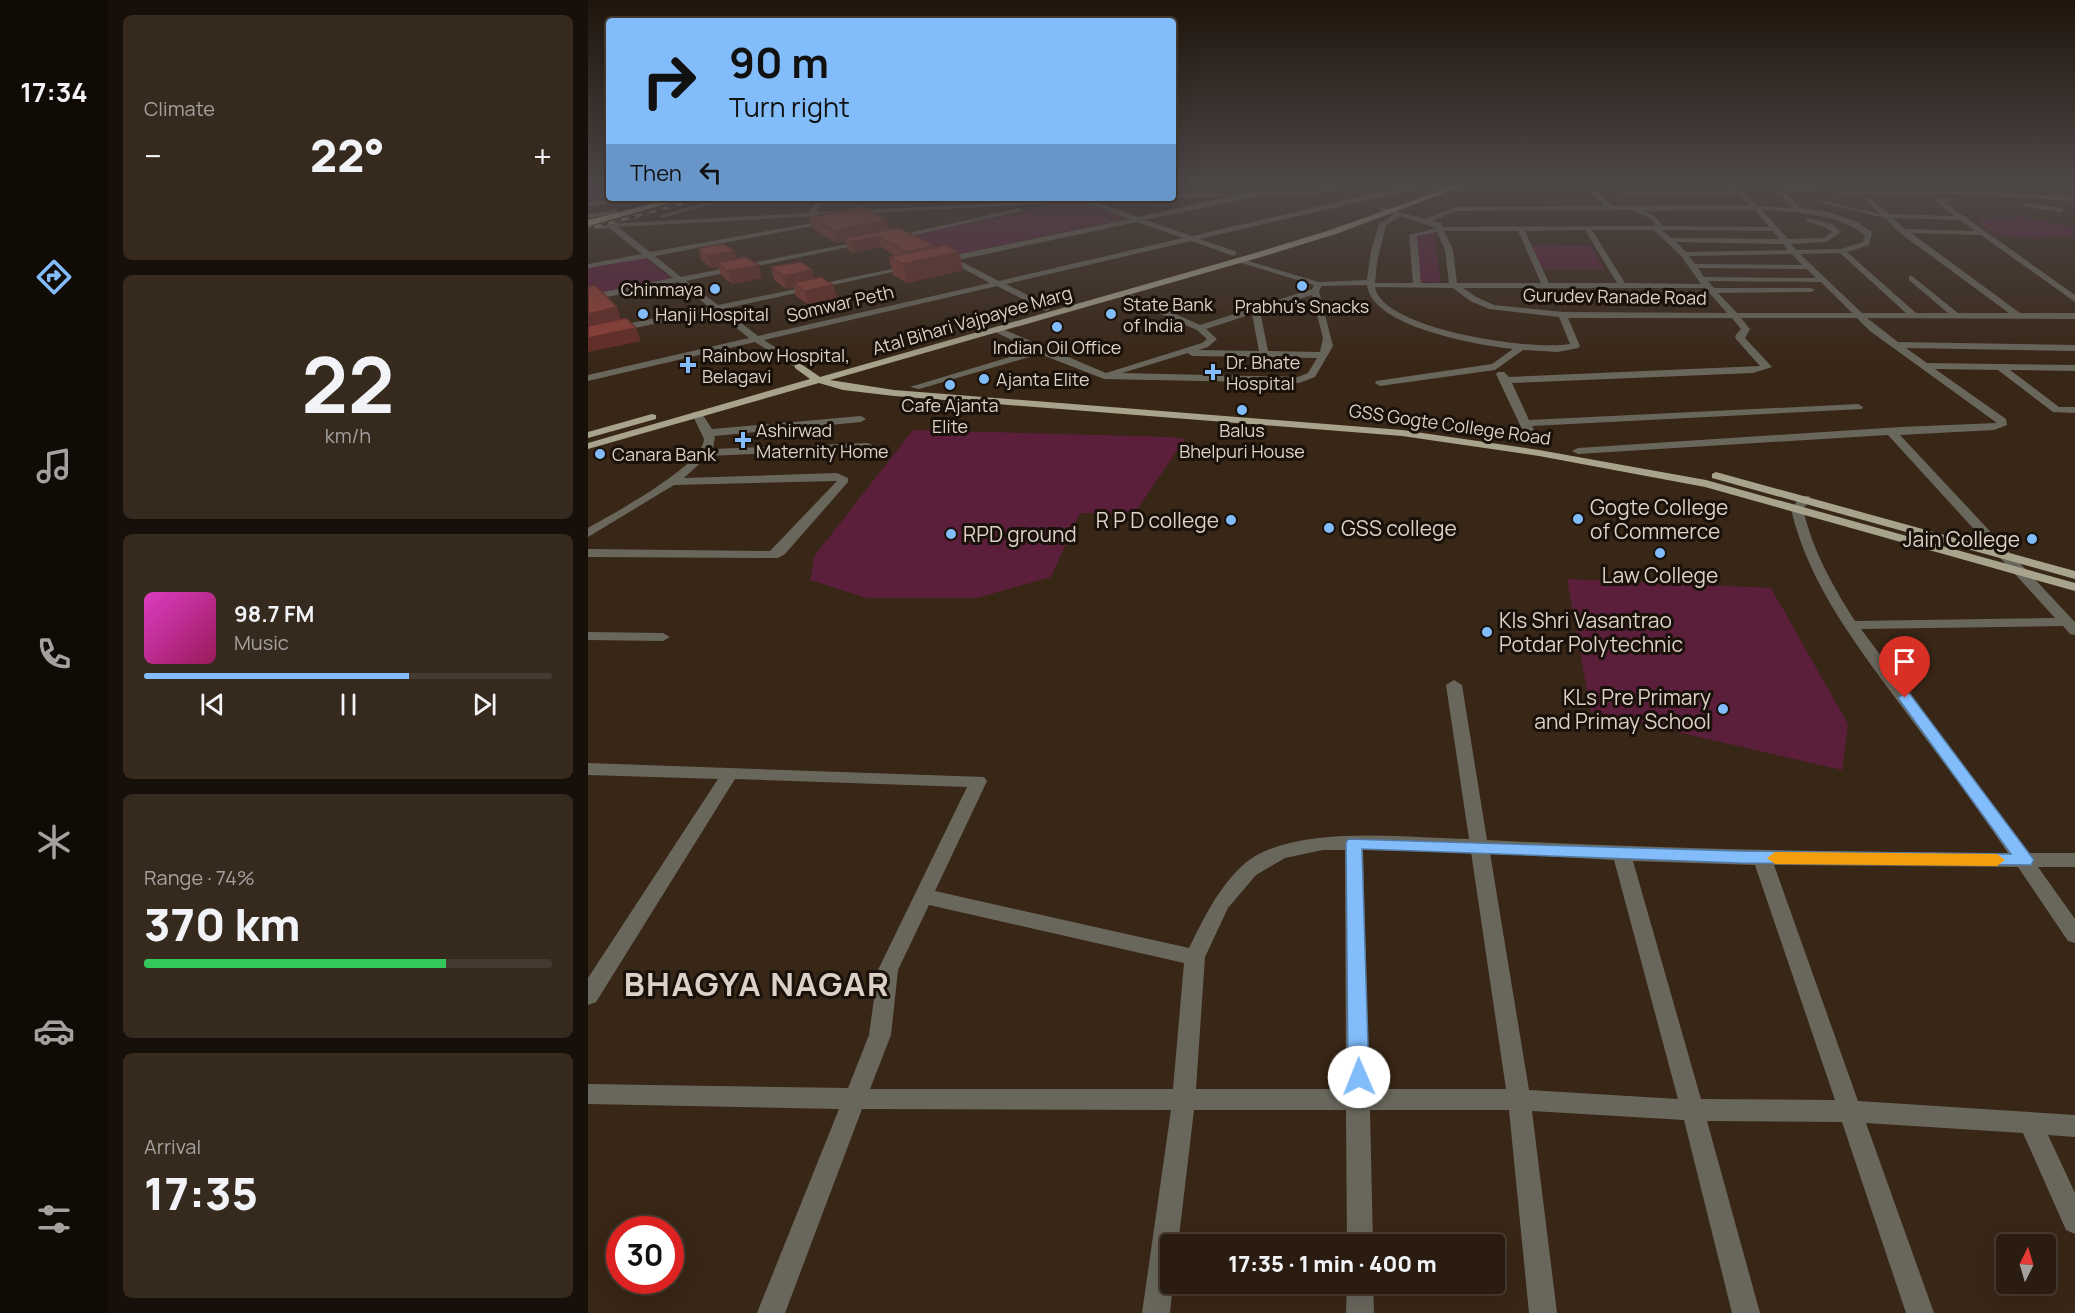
<!DOCTYPE html>
<meta charset="utf-8">
<style>
:root{--surface:#2a1c10;--page:#36291e;--text:#f1f3f6;--muted:#a5a19f;--line:#463a30;--accent:#82bcfa}
body{margin:0;font-family:Manrope,sans-serif;background:var(--page);color:var(--text);height:100vh;display:flex;flex-direction:column;font-size:22px;white-space:nowrap}
*{box-sizing:border-box;margin:0}
p{font-size:20px;color:var(--muted)}
.icon{flex:none;width:33px;height:33px;fill:none;stroke:currentColor;stroke-width:2;stroke-linecap:round;stroke-linejoin:round}
.map{position:relative;flex:1;overflow:hidden}
.side{display:flex;flex-direction:column;gap:15px;padding:15px;background:#170f09;width:480px}
.side>*{flex:none}
.hud{position:absolute;left:18px;top:18px;width:570px;height:183px;border-radius:6px;box-shadow:0 6px 24px #0002,0 0 0 2px var(--line);background:#82bcfa;color:#111;overflow:hidden}
.needle{width:39px;rotate:5deg}
.tools{position:absolute;left:1408px;top:1234px;display:grid;gap:12px}
.tools a{display:grid;place-items:center;width:60px;height:60px;border-radius:6px;background:var(--surface);box-shadow:0 6px 24px #0002,0 0 0 2px var(--line);font-size:30px}
.speed{position:absolute;left:18px;top:1216px;display:flex;gap:12px;font-size:30px;font-weight:700;text-align:center}
.speed>*{display:grid;place-content:center;width:78px;height:78px;border-radius:50%;background:var(--surface);box-shadow:0 6px 24px #0002,0 0 0 2px var(--line);line-height:1}
.speed .limit{border:9px solid #d22;background:#fff;color:#111}
.pin{position:absolute;display:grid;place-items:center;width:51px;height:51px;color:#fff;margin:-62px -26px;border-radius:50% 50% 50% 0;rotate:-45deg;box-shadow:0 0 6px #0007}
.pin .icon{rotate:45deg}
.me{position:absolute;width:66px;margin:-33px;rotate:359deg;stroke-linejoin:round;filter:drop-shadow(0 0 4px #0008)}
.turn{display:flex;align-items:center;gap:21px;height:126px;padding:0 24px;font-size:27px}
.turn .icon{width:78px;height:78px;stroke-width:2.5}
.turn b{display:block;font-size:42px;line-height:51px}
.then{display:flex;align-items:center;height:57px;padding:0 24px;background:#0003;gap:12px;font-size:22px}
.big{font-size:45px;font-weight:800;line-height:1.1}
.side .widget{flex:1;display:flex;flex-direction:column;justify-content:center;gap:9px;min-width:0;padding:0 21px;border-radius:9px;background:var(--page)}
.side .dial{align-items:center;gap:0}
.dial b{font-size:78px;line-height:1}
.song{display:flex;align-items:center;gap:18px}
.cover{width:72px;height:72px;border-radius:9px;background:linear-gradient(135deg,hsl(310 70% 55%),hsl(330 70% 35%))}
.played{height:6px;border-radius:3px;background:linear-gradient(90deg,var(--accent) 65%,var(--line) 65%)}
.keys{display:flex;justify-content:space-around;direction:ltr}
.heat{display:flex;justify-content:space-between;align-items:center;font-size:33px;direction:ltr}
.charge{height:9px;border-radius:4px;background:linear-gradient(90deg,#34c759 74%,var(--line) 0)}
.trip{position:absolute;left:572px;top:1234px;width:345px;height:60px;border-radius:6px;background:var(--surface);box-shadow:0 6px 24px #0002,0 0 0 2px var(--line);font-weight:800;line-height:60px;text-align:center}
main{display:flex;flex:1;min-height:0}
.menu{display:flex;flex-direction:column;width:108px;justify-content:space-around;align-items:center;background:#110b06;color:var(--muted)}
.menu .icon{width:42px;height:42px}
.menu .selected{color:var(--accent)}
.menu b{font-size:27px;color:var(--text)}
.map>svg:first-child{display:block}
.green{fill:#5b1f3b}
.lines{fill:none;stroke-linecap:round;stroke-linejoin:round}
.minor{fill:#69675c;fill-rule:evenodd}
.major{fill:#a8a38c;fill-rule:evenodd}
.highway{fill:#c0ba9f;fill-rule:evenodd}
.rail-casing{stroke:#9c8e81;stroke-width:3}
.rail{stroke:#19110a;stroke-width:2;stroke-dasharray:7;stroke-linecap:butt}
.wall{fill:#7d342e}
.shaded-wall{fill:#662b25}
.building{fill:#913d35;stroke:#662b25;stroke-width:1.5}
.route{fill:#82bcfa;stroke:#547aa2;stroke-width:1.5}
.slow{fill:#f59e0b}
.poi-dot{fill:#82bcfa;stroke:#19110a;stroke-width:2}
.labels{text-anchor:middle;dominant-baseline:central;stroke-width:6;stroke-linejoin:round;paint-order:stroke}
.far-poi-label{font-size:18px;fill:#ddd1c7;stroke:#19110a;text-anchor:start}
.far-street-label{font-size:18px;fill:#ddd1c7;stroke:#19110a}
.poi-label{font-size:21px;fill:#ddd1c7;stroke:#19110a;text-anchor:start}
.near-district-label{font-size:33px;font-weight:bold;letter-spacing:1.5px;fill:#ddd1c7;stroke:#19110a}
</style>
<main>
<nav class="menu">
<b>17:34</b>
<svg class="icon selected" aria-label="directions" viewBox="0 0 24 24"><path d="M12 3l9 9-9 9-9-9zM9 14v-3h6M13 9l2 2-2 2"/></svg>
<svg class="icon" aria-label="music" viewBox="0 0 24 24"><path d="M9 18V5l10-2v13"/><circle cx="6" cy="18" r="3"/><circle cx="16" cy="16" r="3"/></svg>
<svg class="icon" aria-label="phone" viewBox="0 0 24 24"><path d="M5 4h4l2 5-3 2q2 4 5 5l2-3 5 2v4C11 20 4 13 5 4z"/></svg>
<svg class="icon" aria-label="climate" viewBox="0 0 24 24"><path d="M12 3v18M4 7l16 10M4 17L20 7"/></svg>
<svg class="icon" aria-label="car" viewBox="0 0 24 24"><path d="M5 17H2v-5l4-1 3-4h7l3 4 3 1v5h-3M9 17h6M6 11h13"/><circle cx="7" cy="17" r="2"/><circle cx="17" cy="17" r="2"/></svg>
<svg class="icon" aria-label="filters" viewBox="0 0 24 24"><path d="M4 7h16M4 17h16"/><circle cx="9" cy="7" r="2"/><circle cx="15" cy="17" r="2"/></svg>
</nav>
<section class="side">
<div class="widget"><p>Climate</p>
<div class="heat"><a>−</a><b class="big">22°</b><a>+</a></div>
</div>
<div class="widget dial"><b>22</b><p>km/h</p></div>
<div class="widget">
<div class="song"><i class="cover"></i><div><b>98.7 FM</b><p>Music</p></div></div>
<div class="played"></div>
<div class="keys"><svg class="icon" aria-label="previous" viewBox="0 0 24 24"><path d="M18 5L8 12l10 7zM5 5v14"/></svg><svg class="icon" aria-label="pause" viewBox="0 0 24 24"><path d="M8 5v14M16 5v14"/></svg><svg class="icon" aria-label="next" viewBox="0 0 24 24"><path d="M6 5l10 7-10 7zM19 5v14"/></svg></div>
</div>
<div class="widget"><p>Range · 74%</p><b class="big">370 km</b><div class="charge"></div></div>
<div class="widget"><p>Arrival</p><b class="big">17:35</b></div>
</section>
<div class="map">
<svg width="1487" height="1313" viewBox="0 0 1487 1313">
<rect width="100%" height="100%" fill="#382616"/>
<g class="green">
<polygon points="0,184 21,184 21,198 34,198 0,203"/>
<polygon points="496,203 539,218 362,256 319,236 446,210 464,204"/>
<path d="M 1436,217 L 1487,228 L 1487,236 C 1464,237 1402,246 1391,219 Z"/>
<polygon points="846,233 853,282 828,282 828,235"/>
<polygon points="943,245 1003,246 1016,269 953,269"/>
<polygon points="56,257 85,280 0,296 0,268"/>
<polygon points="325,430 582,437 597,439 546,514 492,513 463,577 389,598 279,598 222,580 227,555"/>
<polygon points="979,579 1183,588 1260,724 1254,770 1003,712"/>
</g>
<g class="lines">
<g class="minor">
<path d="M 955,184 L 985,184 L 920,190 L 823,190 L 611,239 L 649,252 L 646,256 L 603,241 L 418,284 L 461,306 L 461,310 L 458,311 L 409,286 L 176,340 L 213,364 L 213,368 L 210,369 L 167,342 L 0,381 L 0,375 L 161,338 L 127,311 L 0,338 L 0,332 L 121,307 L 90,282 L 0,301 L 0,295 L 85,278 L 59,258 L 0,268 L 0,264 L 54,254 L 21,228 L 0,229 L 0,225 L 221,213 L 231,198 L 237,198 L 228,212 L 531,198 L 504,201 L 550,217 L 661,192 L 787,187 L 790,189 L 672,196 L 557,220 L 604,236 L 817,186 ZM 501,201 L 501,204 L 541,219 L 363,256 L 356,255 L 356,258 L 349,259 L 349,263 L 361,261 L 402,283 L 170,336 L 135,309 L 327,267 L 323,265 L 130,305 L 98,281 L 284,242 L 280,240 L 93,277 L 67,256 L 246,222 L 242,220 L 62,252 L 30,227 ZM 549,222 L 595,238 L 411,281 L 370,260 Z"/>
<path d="M 996,184 L 1002,184 L 1024,206 L 1162,205 L 1150,195 L 1034,194 L 1032,191 L 1146,191 L 1139,184 L 1146,184 L 1170,206 L 1204,208 L 1190,189 L 1374,190 L 1487,197 L 1487,201 L 1374,194 L 1197,192 L 1212,208 L 1240,212 L 1267,221 L 1284,232 L 1281,245 L 1259,252 L 1328,313 L 1360,313 L 1321,280 L 1321,276 L 1324,276 L 1370,313 L 1421,313 L 1312,233 L 1297,218 L 1230,202 L 1230,200 L 1292,214 L 1278,200 L 1280,197 L 1301,214 L 1366,216 L 1346,200 L 1366,198 L 1366,200 L 1356,202 L 1487,295 L 1487,302 L 1393,235 L 1323,233 L 1432,313 L 1487,313 L 1487,319 L 1279,318 L 1310,342 L 1487,345 L 1487,351 L 1318,348 L 1339,363 L 1487,365 L 1487,371 L 1422,370 L 1471,407 L 1487,407 L 1487,413 L 1465,412 L 1410,370 L 1347,369 L 1418,419 L 1419,425 L 1406,430 L 1312,435 L 1484,619 L 1487,622 L 1487,635 L 1482,634 L 1475,626 L 1273,629 L 1440,853 L 1487,853 L 1487,867 L 1450,867 L 1487,919 L 1487,943 L 1480,941 L 1430,867 L 1186,865 L 1270,1101 L 1487,1115 L 1487,1137 L 1460,1135 L 1487,1193 L 1487,1234 L 1478,1230 L 1435,1133 L 1278,1123 L 1346,1313 L 1318,1313 L 1254,1122 L 1119,1121 L 1172,1313 L 1144,1313 L 1096,1120 L 944,1111 L 969,1313 L 941,1313 L 921,1110 L 782,1110 L 785,1245 L 759,1245 L 758,1110 L 606,1110 L 590,1245 L 582,1245 L 582,1284 L 585,1284 L 582,1313 L 554,1313 L 583,1110 L 274,1109 L 197,1313 L 169,1313 L 251,1109 L 0,1104 L 0,1084 L 260,1088 L 281,1035 L 290,970 L 379,787 L 147,779 L 8,1002 L 0,1005 L 0,978 L 130,779 L 0,775 L 0,763 L 396,777 L 399,781 L 347,891 L 601,948 C 616,918 629,890 653,867 C 699,822 820,838 881,839 L 858,685 L 866,680 L 874,685 L 899,840 C 1073,849 1246,852 1420,853 C 1388,806 1354,760 1320,715 C 1273,651 1221,587 1203,509 L 1213,496 L 1221,496 L 1223,499 L 1215,509 C 1225,551 1244,585 1267,621 L 1467,618 L 1300,435 L 990,454 L 984,451 L 990,448 L 1313,427 L 1409,423 L 1282,331 L 1269,318 L 1153,318 L 1162,329 L 1157,338 L 1184,367 L 1165,373 L 924,383 L 941,420 L 1270,404 L 1275,407 L 1274,409 L 944,426 L 952,442 L 946,445 L 940,442 L 908,374 L 910,372 L 916,372 L 921,377 L 1172,366 L 1148,339 L 1147,336 L 1153,329 L 1144,318 L 980,318 L 992,346 L 990,348 L 970,352 L 935,350 L 907,370 L 792,386 L 787,383 L 788,381 L 904,364 L 925,349 C 889,345 784,327 779,285 L 734,286 L 731,291 L 745,346 L 727,377 L 711,383 L 516,379 L 452,354 L 331,389 L 322,387 L 445,350 L 407,332 L 407,328 L 410,327 L 518,373 L 614,343 L 619,339 L 609,330 L 532,296 L 532,292 L 538,292 L 612,325 L 724,289 L 726,285 L 650,262 L 650,258 L 731,282 L 779,280 L 783,251 L 791,224 L 807,214 L 791,209 L 791,207 L 838,219 L 867,207 L 1016,206 ZM 1043,210 L 1062,218 L 1068,226 L 854,227 L 853,223 L 844,221 L 868,211 ZM 1167,210 L 1181,227 L 1075,226 L 1066,216 L 1056,211 ZM 1174,210 C 1210,212 1247,213 1277,235 L 1275,242 L 1253,249 L 1208,250 L 1203,244 L 1238,242 L 1253,232 L 1244,224 L 1220,218 L 1218,221 L 1238,228 L 1244,232 L 1236,238 L 1200,239 ZM 813,216 L 848,228 L 821,235 L 825,283 L 787,283 L 789,262 L 798,225 ZM 1305,218 L 1372,220 L 1387,231 L 1317,229 ZM 997,230 L 1029,283 L 961,283 L 937,231 ZM 1004,230 L 1066,230 L 1093,256 L 1113,284 L 1037,283 ZM 1074,230 L 1185,231 L 1192,239 L 1083,238 ZM 856,231 L 930,231 L 953,283 L 869,283 L 865,250 ZM 849,232 L 857,250 L 861,283 L 833,283 L 829,236 ZM 1088,242 L 1195,244 L 1200,250 L 1098,252 ZM 1252,253 L 1318,313 L 1274,313 L 1212,254 ZM 1204,254 L 1214,265 L 1107,264 L 1101,256 ZM 1110,268 L 1219,269 L 1228,278 L 1116,277 ZM 1120,281 L 1233,282 L 1264,313 L 1149,313 L 1130,293 L 1223,292 L 1227,290 L 1223,288 L 1126,288 ZM 787,287 L 865,288 L 882,301 L 901,309 L 971,317 L 982,344 C 946,351 794,330 787,287 ZM 875,288 L 1117,288 L 1139,313 L 975,312 L 906,305 L 888,297 ZM 724,295 L 735,338 L 732,352 L 680,351 L 672,311 ZM 664,314 L 671,351 L 610,350 L 620,347 L 629,339 L 618,329 ZM 600,353 L 604,356 L 729,358 L 720,373 L 710,377 L 534,373 ZM 735,850 L 757,850 L 758,1089 L 608,1089 L 617,957 L 640,908 L 668,875 L 697,858 ZM 775,850 L 883,852 L 918,1089 L 781,1089 ZM 902,853 L 1026,860 L 1090,1099 L 941,1090 ZM 1045,861 L 1167,865 L 1247,1100 L 1113,1099 ZM 341,905 L 596,963 L 585,1089 L 282,1089 L 303,1035 L 310,970 Z"/>
<polygon points="1436,184 1487,185 1487,189 1439,186"/>
<polygon points="631,193 633,196 585,198 585,194"/>
<polygon points="30,198 45,198 0,207 0,203"/>
<polygon points="50,198 57,198 64,204 59,205"/>
<polygon points="133,198 144,198 74,218 71,216"/>
<polygon points="1436,203 1473,208 1476,210 1473,212 1434,206"/>
<polygon points="432,208 434,211 303,240 299,238"/>
<polygon points="29,210 31,213 0,218 0,214"/>
<path d="M 105,412 L 113,412 L 124,429 L 273,416 L 278,419 L 273,422 L 127,436 L 125,449 L 280,443 L 286,446 L 280,449 L 120,456 L 96,478 L 249,473 L 260,478 L 260,482 L 197,554 L 190,558 L 0,557 L 0,549 L 182,551 L 249,481 L 86,485 L 0,537 L 0,528 C 24,514 115,466 116,439 L 104,414 Z"/>
<polygon points="0,632 75,633 82,637 75,641 0,640"/>
<polygon points="759,1284 785,1284 786,1313 758,1313"/>
</g>
<g class="major">
<polygon points="872,184 880,184 748,234 673,257 242,380 306,390 814,430 951,450 1118,480 1487,583 1487,591 1117,487 951,456 814,436 306,396 255,390 231,383 0,449 0,443 222,379 207,368 207,364 213,364 232,377 667,253 742,230"/>
<polygon points="64,414 68,415 68,419 0,438 0,432"/>
<polygon points="1128,472 1487,571 1487,579 1124,478 1124,474"/>
</g>
<polygon class="highway" points="87,198 100,198 0,226 0,220"/>
<g class="rail-casing">
<polyline id="rail" points="0,229 115,198"/>
</g>
<use href="#rail" class="rail"/>
</g>
<g class="wall">
<polygon points="221,217 301,230 346,248 371,252 375,270 319,283 305,275 301,257 308,256 293,247 266,253 260,249 258,241 249,243 224,228"/>
<polygon points="110,248 149,259 174,278 144,284 133,275 130,267 124,268 114,261"/>
<polygon points="183,267 226,278 245,285 249,298 220,304 208,296 206,287 198,289 186,280"/>
</g>
<g class="shaded-wall">
<polygon points="299,220 302,232 257,238 258,241 249,243 246,231"/>
<polygon points="291,237 293,247 266,253 263,242"/>
<polygon points="346,246 348,257 371,252 375,270 319,283 315,264 321,263 318,252"/>
<polygon points="147,251 150,263 129,263 130,267 124,268 120,256"/>
<polygon points="171,265 174,278 144,284 140,271"/>
<polygon points="224,270 227,283 205,283 206,287 198,289 195,276"/>
<polygon points="245,285 249,298 220,304 217,291"/>
<polygon points="29,307 34,323 0,332 0,314"/>
<polygon points="48,328 53,341 0,352 0,338"/>
</g>
<g class="building">
<polygon points="274,207 299,220 246,231 221,217"/>
<polygon points="311,228 346,246 318,252 291,237 263,242 257,238"/>
<polygon points="135,244 147,251 120,256 110,248"/>
<polygon points="358,245 371,252 315,264 301,257"/>
<polygon points="157,257 171,265 140,271 129,263"/>
<polygon points="213,262 224,270 195,276 183,267"/>
<polygon points="233,277 245,285 217,291 205,283"/>
<polygon points="7,285 29,307 0,314 0,287"/>
<polygon points="38,318 48,328 0,338 0,326"/>
</g>
<linearGradient id="sky" x2="0" y2="1"><stop stop-color="#1f150c"/><stop offset="0.5" stop-color="#4d4747"/><stop offset="1" stop-color="#4d4747" stop-opacity="0"/></linearGradient>
<rect width="1487" height="368" fill="url(#sky)"/>
<polygon class="route" points="1317,693 1322,694 1443,856 1446,860 1443,865 1151,863 774,849 781,1077 778,1084 771,1086 763,1084 760,1077 758,843 760,839 1151,851 1423,854 1310,698"/>
<polygon class="slow" points="1187,852 1409,854 1417,860 1409,866 1187,864 1179,858"/>
<g class="poi-dot">
<circle cx="714" cy="286" r="6"/>
<circle cx="127" cy="289" r="6"/>
<circle cx="55" cy="314" r="6"/>
<circle cx="523" cy="314" r="6"/>
<circle cx="469" cy="327" r="6"/>
<path d="M97 356h6v6h6v6h-6v6h-6v-6h-6v-6h6z"/>
<path d="M622 363h6v6h6v6h-6v6h-6v-6h-6v-6h6z"/>
<circle cx="396" cy="379" r="6"/>
<circle cx="362" cy="385" r="6"/>
<circle cx="654" cy="410" r="6"/>
<path d="M152 431h6v6h6v6h-6v6h-6v-6h-6v-6h6z"/>
<circle cx="12" cy="454" r="6"/>
<circle cx="990" cy="519" r="6"/>
<circle cx="643" cy="520" r="6"/>
<circle cx="741" cy="528" r="6"/>
<circle cx="363" cy="534" r="6"/>
<circle cx="1444" cy="539" r="6"/>
<circle cx="1072" cy="553" r="6"/>
<circle cx="899" cy="632" r="6"/>
<circle cx="1135" cy="709" r="6"/>
</g>
<g class="labels">
<g class="far-poi-label">
<text x="115" y="289" text-anchor="end">Chinmaya</text>
<text x="535" y="304">State Bank<tspan x="535" dy="21">of India</tspan></text>
<text x="714" y="306" text-anchor="middle">Prabhu's Snacks</text>
<text x="67" y="314">Hanji Hospital</text>
<text x="469" y="347" text-anchor="middle">Indian Oil Office</text>
<text x="114" y="355">Rainbow Hospital,<tspan x="114" dy="21">Belagavi</tspan></text>
<text x="638" y="362">Dr. Bhate<tspan x="638" dy="21">Hospital</tspan></text>
<text x="408" y="379">Ajanta Elite</text>
<text x="362" y="405" text-anchor="middle">Cafe Ajanta<tspan x="362" dy="21">Elite</tspan></text>
<text x="168" y="430">Ashirwad<tspan x="168" dy="21">Maternity Home</tspan></text>
<text x="654" y="430" text-anchor="middle">Balus<tspan x="654" dy="21">Bhelpuri House</tspan></text>
<text x="24" y="454">Canara Bank</text>
</g>
<g class="far-street-label">
<text transform="translate(1027 296) rotate(1)">Gurudev Ranade Road</text>
<text transform="translate(252 303) rotate(-13)">Somwar Peth</text>
<text transform="translate(384 320) rotate(-16)">Atal Bihari Vajpayee Marg</text>
<text transform="translate(862 424) rotate(8)">GSS Gogte College Road</text>
</g>
<g class="poi-label">
<text x="1002" y="507">Gogte College<tspan x="1002" dy="24">of Commerce</tspan></text>
<text x="631" y="520" text-anchor="end">R P D college</text>
<text x="753" y="528">GSS college</text>
<text x="375" y="534">RPD ground</text>
<text x="1432" y="539" text-anchor="end">Jain College</text>
<text x="1072" y="575" text-anchor="middle">Law College</text>
<text x="911" y="620">Kls Shri Vasantrao<tspan x="911" dy="24">Potdar Polytechnic</tspan></text>
<text x="1123" y="697" text-anchor="end">KLs Pre Primary<tspan x="1123" dy="24">and Primay School</tspan></text>
</g>
<g class="near-district-label">
<text x="169" y="983">BHAGYA NAGAR</text>
</g>
</g>
</svg>
<div class="tools">
<a><svg class="needle" viewBox="-14 -14 28 28"><path d="M0-13l5 13h-10z" fill="#e53935"/><path d="M0 13l5-13h-10z" fill="#a5a19f"/></svg></a>
</div>
<div class="speed"><div class="limit">30</div></div>
<div class="pin" style="left:1317px;top:698px;background:#d93025"><svg class="icon" aria-label="arrive" viewBox="0 0 24 24"><path d="M6 21V4h12l-3 4 3 4H6"/></svg></div>
<svg class="me" style="left:771px;top:1077px" viewBox="-20 -20 40 40"><circle r="19" fill="#fff"/><path d="M0-13L10 11 0 6-10 11z" fill="#82bcfa"/></svg>
<div class="trip">17:35 · 1 min · 400 m</div>
<div class="hud">
<div class="turn"><svg class="icon" aria-label="right" viewBox="0 0 24 24"><path d="M7 20v-9h11M14 6l5 5-5 5"/></svg><div><b>90 m</b>Turn right</div></div>
<div class="then">Then<svg class="icon" aria-label="left" viewBox="0 0 24 24"><path d="M17 20v-9H6M10 6l-5 5 5 5"/></svg></div>
</div>
</div>
</main>
